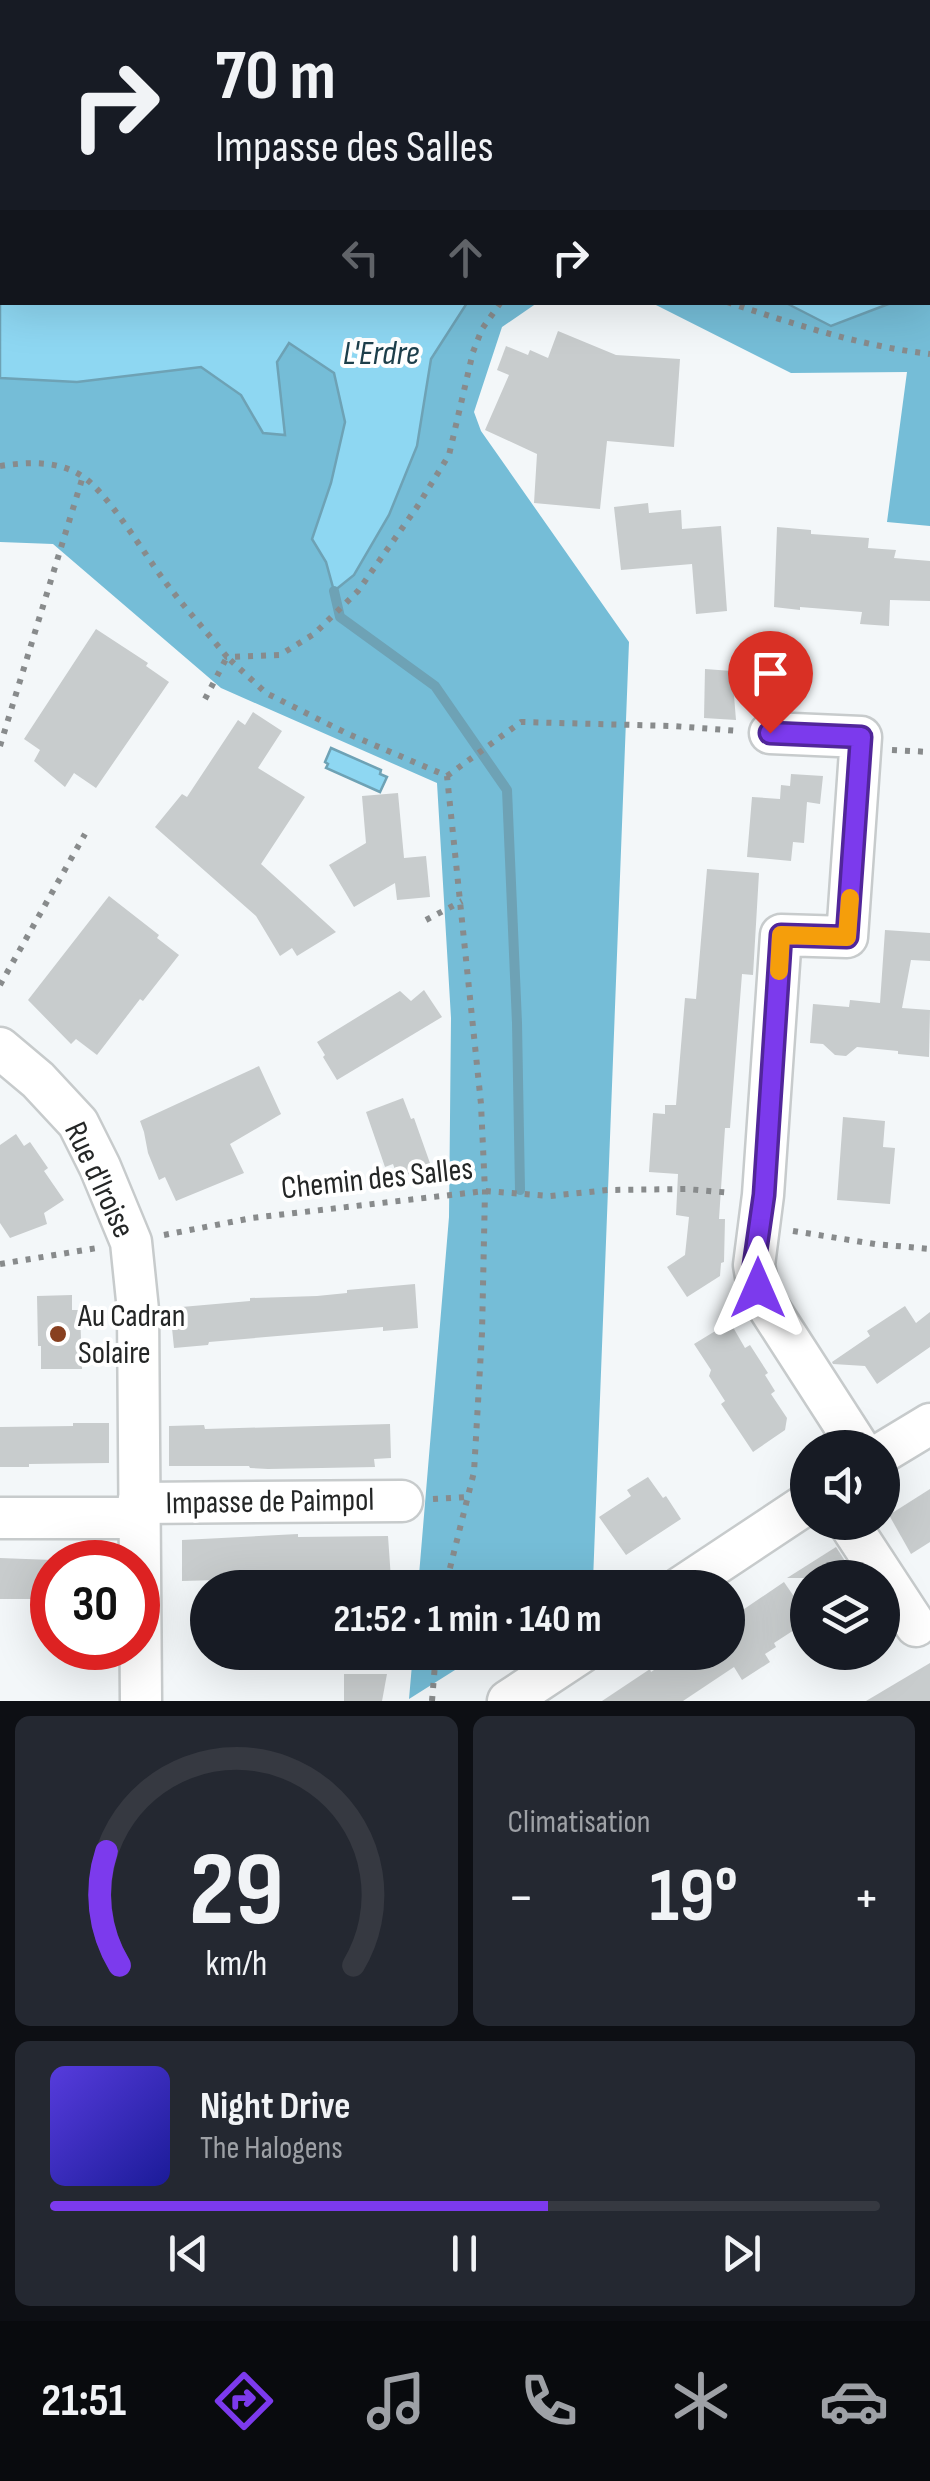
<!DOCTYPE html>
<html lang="fr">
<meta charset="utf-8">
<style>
:root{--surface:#171b24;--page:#242831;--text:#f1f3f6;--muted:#9ea1a6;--line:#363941;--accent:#7c3aed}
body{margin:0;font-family:"Sofia Sans Condensed",sans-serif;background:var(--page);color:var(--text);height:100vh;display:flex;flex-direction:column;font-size:38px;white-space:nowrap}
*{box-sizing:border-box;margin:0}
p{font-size:32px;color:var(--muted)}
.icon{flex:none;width:55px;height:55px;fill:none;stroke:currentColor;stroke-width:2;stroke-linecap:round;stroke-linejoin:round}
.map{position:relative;height:1701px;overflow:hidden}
.details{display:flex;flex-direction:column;gap:15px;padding:15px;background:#0d0f14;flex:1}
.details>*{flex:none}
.top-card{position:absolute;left:0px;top:0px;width:930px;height:305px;box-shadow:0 10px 40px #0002;background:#171b24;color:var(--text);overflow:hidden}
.buttons{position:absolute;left:790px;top:1430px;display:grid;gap:20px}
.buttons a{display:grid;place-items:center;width:110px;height:110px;border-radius:50%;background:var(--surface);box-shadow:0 10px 40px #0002;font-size:50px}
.speed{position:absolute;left:30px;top:1540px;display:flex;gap:20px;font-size:50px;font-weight:700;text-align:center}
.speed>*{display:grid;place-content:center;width:130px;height:130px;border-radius:50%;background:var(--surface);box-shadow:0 10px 40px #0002;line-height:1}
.speed .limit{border:15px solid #d22;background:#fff;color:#111}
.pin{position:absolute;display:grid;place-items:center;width:85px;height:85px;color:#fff;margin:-102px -42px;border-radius:50% 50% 50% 0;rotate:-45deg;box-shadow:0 0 10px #0007}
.pin .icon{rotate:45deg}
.me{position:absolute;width:110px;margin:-55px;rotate:0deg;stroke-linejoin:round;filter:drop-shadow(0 0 8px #0008)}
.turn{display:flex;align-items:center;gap:35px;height:210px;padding:0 50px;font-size:45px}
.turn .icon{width:130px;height:130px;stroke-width:2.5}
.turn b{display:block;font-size:70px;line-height:85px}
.lanes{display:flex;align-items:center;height:95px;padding:0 50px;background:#0003;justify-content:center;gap:50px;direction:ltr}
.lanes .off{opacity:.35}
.big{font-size:75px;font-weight:700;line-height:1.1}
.details .tile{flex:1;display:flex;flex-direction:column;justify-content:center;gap:15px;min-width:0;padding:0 35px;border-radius:15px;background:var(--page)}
.details .dial{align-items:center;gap:0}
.dial svg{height:260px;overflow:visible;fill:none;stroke:var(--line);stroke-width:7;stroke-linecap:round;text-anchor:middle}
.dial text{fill:var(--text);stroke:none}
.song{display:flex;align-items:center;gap:30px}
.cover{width:120px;height:120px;border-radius:15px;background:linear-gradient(135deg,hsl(250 70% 55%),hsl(240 70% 35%))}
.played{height:10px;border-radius:5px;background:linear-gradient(90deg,var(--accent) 60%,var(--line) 60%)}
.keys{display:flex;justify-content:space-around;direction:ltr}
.heat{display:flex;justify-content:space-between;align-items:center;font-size:55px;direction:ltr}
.details .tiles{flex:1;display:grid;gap:15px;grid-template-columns:1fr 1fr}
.tile:last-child{grid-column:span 2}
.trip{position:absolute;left:190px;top:1570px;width:555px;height:100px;border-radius:50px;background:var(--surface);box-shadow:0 10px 40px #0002;font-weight:700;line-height:100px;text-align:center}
.dock{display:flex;height:160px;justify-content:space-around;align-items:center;background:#090b0e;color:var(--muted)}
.dock .icon{width:70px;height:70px}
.dock .on{color:var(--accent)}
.dock b{font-size:45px;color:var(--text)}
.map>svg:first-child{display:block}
.forest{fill:#75bdd7}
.water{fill:#8ed7f2;stroke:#6ea2b5;stroke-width:2.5}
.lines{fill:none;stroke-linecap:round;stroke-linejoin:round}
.stream{stroke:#6ea2b5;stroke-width:10}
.building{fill:#c8cccd}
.minor-casing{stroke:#c7cbcc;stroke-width:45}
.path{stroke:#888b8c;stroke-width:6;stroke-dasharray:5 8;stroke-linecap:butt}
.minor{stroke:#fff;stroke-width:40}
.route-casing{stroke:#51269a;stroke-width:25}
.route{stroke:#7c3aed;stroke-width:18}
.slow{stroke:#f59e0b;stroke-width:18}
.poi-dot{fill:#884020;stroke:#fff;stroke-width:4}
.labels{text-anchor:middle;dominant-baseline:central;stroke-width:8;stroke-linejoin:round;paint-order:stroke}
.street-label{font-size:32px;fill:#242626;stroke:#fff}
.poi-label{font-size:32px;fill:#242626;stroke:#fff;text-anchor:start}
.water-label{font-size:35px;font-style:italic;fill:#1d3f4b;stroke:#fff}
</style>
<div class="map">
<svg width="930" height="1701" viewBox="0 0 930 1701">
<rect width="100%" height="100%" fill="#f3f7f9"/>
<g class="forest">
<polygon points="930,290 930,526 887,522 907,372 791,373 652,303 786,303 831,326 891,303 928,302 928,291"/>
<polygon points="467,303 537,303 502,327 474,412 481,431 629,642 593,1581 584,1587 418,1587 449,1217 451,1018 437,783 221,688 53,544 0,542 0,378 77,382 201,367 241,395 263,433 285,434 277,362 288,343 334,373 345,422 331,483 312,539 326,562 334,590 417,446 431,359"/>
<polygon points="413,1653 413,1652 482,1653 409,1699"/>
</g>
<g class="water">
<polygon points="0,0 930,0 930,290 928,291 928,2 2,2 2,302 467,303 431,359 417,446 389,515 354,575 334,591 326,562 312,539 331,483 345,422 334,373 289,343 277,362 285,435 263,433 241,395 201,367 77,382 0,378"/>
<polygon points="786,303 891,303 831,326"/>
<polygon points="331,748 381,770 380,774 387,777 380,792 326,768 328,764 325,762"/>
</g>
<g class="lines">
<polyline class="stream" points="334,591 340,617 435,686 507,790 517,1023 520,1190"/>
</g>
<g class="building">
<polygon points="558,331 616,355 680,359 674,447 607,441 600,509 534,503 537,454 485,430 509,375 497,370 506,346 528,355 530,350 548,358"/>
<polygon points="648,503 649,513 681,510 682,529 721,526 727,611 696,614 692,564 621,570 614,507"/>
<polygon points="777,527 811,530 811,534 869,538 868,548 896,550 894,558 930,561 930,601 890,600 889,626 860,624 862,612 800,607 800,610 774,607"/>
<polygon points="96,629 148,663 146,666 169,682 96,788 74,773 65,787 34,761 40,750 24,739"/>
<polygon points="705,669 732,671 736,720 704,718"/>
<polygon points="253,712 282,731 258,768 305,797 261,864 336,932 297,956 292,948 280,956 256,916 155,827 182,794 187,797 238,720 245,725"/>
<polygon points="791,774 823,776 820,804 807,802 804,843 793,842 791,861 747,857 752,797 780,799 781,785 790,786"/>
<polygon points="398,793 404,858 426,856 430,897 397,900 395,883 354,907 329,865 366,843 362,796"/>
<polygon points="707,869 759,873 753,975 742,974 730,1128 725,1128 719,1219 725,1219 724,1262 721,1263 720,1276 687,1297 667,1267 685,1255 689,1217 676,1215 678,1174 649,1172 653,1113 665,1114 665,1105 676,1105 685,998 696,999"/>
<polygon points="109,896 159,935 157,938 179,955 143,1001 140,999 97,1055 76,1039 71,1044 28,1000"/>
<polygon points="885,930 930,933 930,961 911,960 902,1008 930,1010 929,1057 898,1054 898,1051 857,1047 846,1056 835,1055 823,1044 810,1043 813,1004 849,1007 850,1000 880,1003"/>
<polygon points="424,990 442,1017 337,1080 323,1057 325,1055 317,1042 400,991 411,1001"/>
<polygon points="259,1066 281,1114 230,1144 244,1173 176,1201 165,1177 159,1180 148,1153 144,1132 140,1121"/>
<polygon points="403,1098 411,1119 414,1118 431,1166 398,1178 393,1164 385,1167 366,1112"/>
<polygon points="843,1117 885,1121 883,1147 895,1148 890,1204 837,1200"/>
<polygon points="16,1134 24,1146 30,1142 48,1168 44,1171 64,1200 44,1213 47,1224 10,1238 0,1223 0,1145"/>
<polygon points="415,1284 418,1328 383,1331 383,1327 209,1342 208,1345 174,1348 170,1308 250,1301 250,1298 317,1296 347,1293 347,1290"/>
<polygon points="72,1295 72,1310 80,1310 82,1369 41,1369 41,1346 38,1346 37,1296"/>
<polygon points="905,1306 916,1323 930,1312 930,1347 877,1384 865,1366 833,1364 832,1362 870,1336 867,1331"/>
<polygon points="730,1322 745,1348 750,1345 768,1373 765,1375 775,1391 771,1394 787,1418 785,1430 753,1452 721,1404 725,1401 709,1376 711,1370 694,1344"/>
<polygon points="73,1423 109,1423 109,1463 29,1464 29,1467 0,1467 0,1427 73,1426"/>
<polygon points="390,1424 391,1458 374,1459 375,1467 268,1469 250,1468 249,1466 169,1466 169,1426 204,1425 205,1429"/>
<polygon points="648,1477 663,1498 666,1496 681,1519 626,1555 599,1517 631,1496 627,1490"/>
<polygon points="930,1489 930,1542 911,1554 889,1515"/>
<polygon points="298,1534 298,1537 388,1536 391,1579 352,1580 352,1577 329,1577 329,1575 217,1577 217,1580 182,1581 182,1540"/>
<polygon points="836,1547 856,1578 787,1578"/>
<polygon points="0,1558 52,1560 52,1599 0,1599"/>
<polygon points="784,1582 808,1617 808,1621 774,1643 776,1647 765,1654 770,1662 742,1680 734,1667 683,1701 602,1701 650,1669 651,1672 681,1652 728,1652 728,1620"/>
<polygon points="930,1663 930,1701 866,1701"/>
<polygon points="344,1674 387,1674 382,1701 344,1701"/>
</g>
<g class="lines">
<g class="minor-casing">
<g id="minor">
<polyline points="770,733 861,737 847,937 781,935 763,1195 754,1265 758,1288 763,1299 859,1448"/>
<polyline points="0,1048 38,1080 78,1123 100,1167 131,1242 138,1310 141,1701"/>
<polyline points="882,1453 930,1424"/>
<polyline points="138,1503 402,1501"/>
<polyline points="0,1518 138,1518"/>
<polyline points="848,1522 916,1626"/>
<polyline points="680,1588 808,1503"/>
<polyline points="508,1701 582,1652"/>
</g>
</g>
<g class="path">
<path d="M 727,302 C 794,324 860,346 930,354"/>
<path d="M 0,466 C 28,462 57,460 82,476 C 107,492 144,553 163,579 C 183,606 206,631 227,657 L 280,655 L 314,634 L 358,591 L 417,507 L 449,455 L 473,352 L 482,329 L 501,302"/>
<polyline points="205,699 227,657 266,693 346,733 447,776 481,1104 485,1191 482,1333 474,1472 445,1588"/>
<polyline points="0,746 83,476"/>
<polyline points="892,750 930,752"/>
<polyline points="447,776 521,722 673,726 739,731"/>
<polyline points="426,920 462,901"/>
<polyline points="0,985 85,834"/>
<polyline points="793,1231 875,1244 930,1249"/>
<polyline points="164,1235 252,1218 485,1191 550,1196 608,1190 686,1189 732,1193"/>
<polyline points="0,1264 97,1248"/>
<polyline points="433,1499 467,1497"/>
<polyline points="432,1701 436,1652"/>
</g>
<use href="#minor" class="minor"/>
</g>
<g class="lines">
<g class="route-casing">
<polyline id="route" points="758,1288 754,1265 764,1195 781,935 847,937 861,737 770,733"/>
</g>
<use href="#route" class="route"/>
<polyline class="slow" points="779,971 781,935 847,937 850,898"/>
</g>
<circle class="poi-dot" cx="58" cy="1334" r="10"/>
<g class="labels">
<g class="street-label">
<text transform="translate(377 1179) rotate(-6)">Chemin des Salles</text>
<text transform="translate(99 1180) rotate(65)">Rue d'Iroise</text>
<text transform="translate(270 1502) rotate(-1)">Impasse de Paimpol</text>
</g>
<g class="poi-label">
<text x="78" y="1316">Au Cadran<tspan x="78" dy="37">Solaire</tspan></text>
</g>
<g class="water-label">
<text x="381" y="353">L'Erdre</text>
</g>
</g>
</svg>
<div class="buttons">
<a><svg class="icon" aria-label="sound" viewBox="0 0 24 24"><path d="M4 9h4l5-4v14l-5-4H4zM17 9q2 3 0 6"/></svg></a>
<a><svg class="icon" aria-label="layers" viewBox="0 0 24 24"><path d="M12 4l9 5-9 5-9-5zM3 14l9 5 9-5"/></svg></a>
</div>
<div class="speed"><div class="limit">30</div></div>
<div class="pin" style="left:770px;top:733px;background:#d93025"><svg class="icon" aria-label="arrive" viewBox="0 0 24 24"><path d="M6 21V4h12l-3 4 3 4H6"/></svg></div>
<svg class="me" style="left:758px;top:1288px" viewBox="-20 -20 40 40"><path d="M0-17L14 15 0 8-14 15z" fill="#7c3aed" stroke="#fff" stroke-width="4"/></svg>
<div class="trip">21:52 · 1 min · 140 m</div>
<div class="top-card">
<div class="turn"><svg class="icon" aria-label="right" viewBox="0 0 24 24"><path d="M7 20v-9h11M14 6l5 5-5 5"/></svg><div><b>70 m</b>Impasse des Salles</div></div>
<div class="lanes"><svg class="icon off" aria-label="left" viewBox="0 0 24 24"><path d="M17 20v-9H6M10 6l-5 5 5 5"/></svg><svg class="icon off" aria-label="ahead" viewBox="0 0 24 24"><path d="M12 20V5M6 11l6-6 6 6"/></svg><svg class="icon" aria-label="right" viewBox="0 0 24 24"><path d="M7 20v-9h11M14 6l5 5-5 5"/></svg></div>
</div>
</div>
<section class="details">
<div class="tiles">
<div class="tile dial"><svg viewBox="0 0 100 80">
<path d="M14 69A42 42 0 1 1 86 69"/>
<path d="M14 69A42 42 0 0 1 10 34" stroke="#7c3aed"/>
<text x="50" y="56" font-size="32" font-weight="700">29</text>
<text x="50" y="72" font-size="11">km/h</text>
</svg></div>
<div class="tile"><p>Climatisation</p>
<div class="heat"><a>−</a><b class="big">19°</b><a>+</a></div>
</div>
<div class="tile">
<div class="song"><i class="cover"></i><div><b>Night Drive</b><p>The Halogens</p></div></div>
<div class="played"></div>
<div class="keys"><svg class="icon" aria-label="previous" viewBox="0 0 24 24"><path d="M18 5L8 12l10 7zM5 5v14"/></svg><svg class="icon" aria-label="pause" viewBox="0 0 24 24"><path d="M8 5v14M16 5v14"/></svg><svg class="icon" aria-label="next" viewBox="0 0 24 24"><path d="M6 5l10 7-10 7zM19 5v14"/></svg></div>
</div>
</div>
</section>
<nav class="dock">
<b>21:51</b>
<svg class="icon on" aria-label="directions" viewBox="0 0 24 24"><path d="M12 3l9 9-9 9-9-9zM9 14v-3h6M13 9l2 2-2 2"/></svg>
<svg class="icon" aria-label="music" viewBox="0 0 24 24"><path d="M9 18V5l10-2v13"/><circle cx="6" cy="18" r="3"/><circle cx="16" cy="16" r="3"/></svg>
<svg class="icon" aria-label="phone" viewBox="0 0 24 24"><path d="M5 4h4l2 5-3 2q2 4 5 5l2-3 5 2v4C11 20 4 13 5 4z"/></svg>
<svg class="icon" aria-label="climate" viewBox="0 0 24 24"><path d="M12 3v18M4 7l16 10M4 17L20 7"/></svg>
<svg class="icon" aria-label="car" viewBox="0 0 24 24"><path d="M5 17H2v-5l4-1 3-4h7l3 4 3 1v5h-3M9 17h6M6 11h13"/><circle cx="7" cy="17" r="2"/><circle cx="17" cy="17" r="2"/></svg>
</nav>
